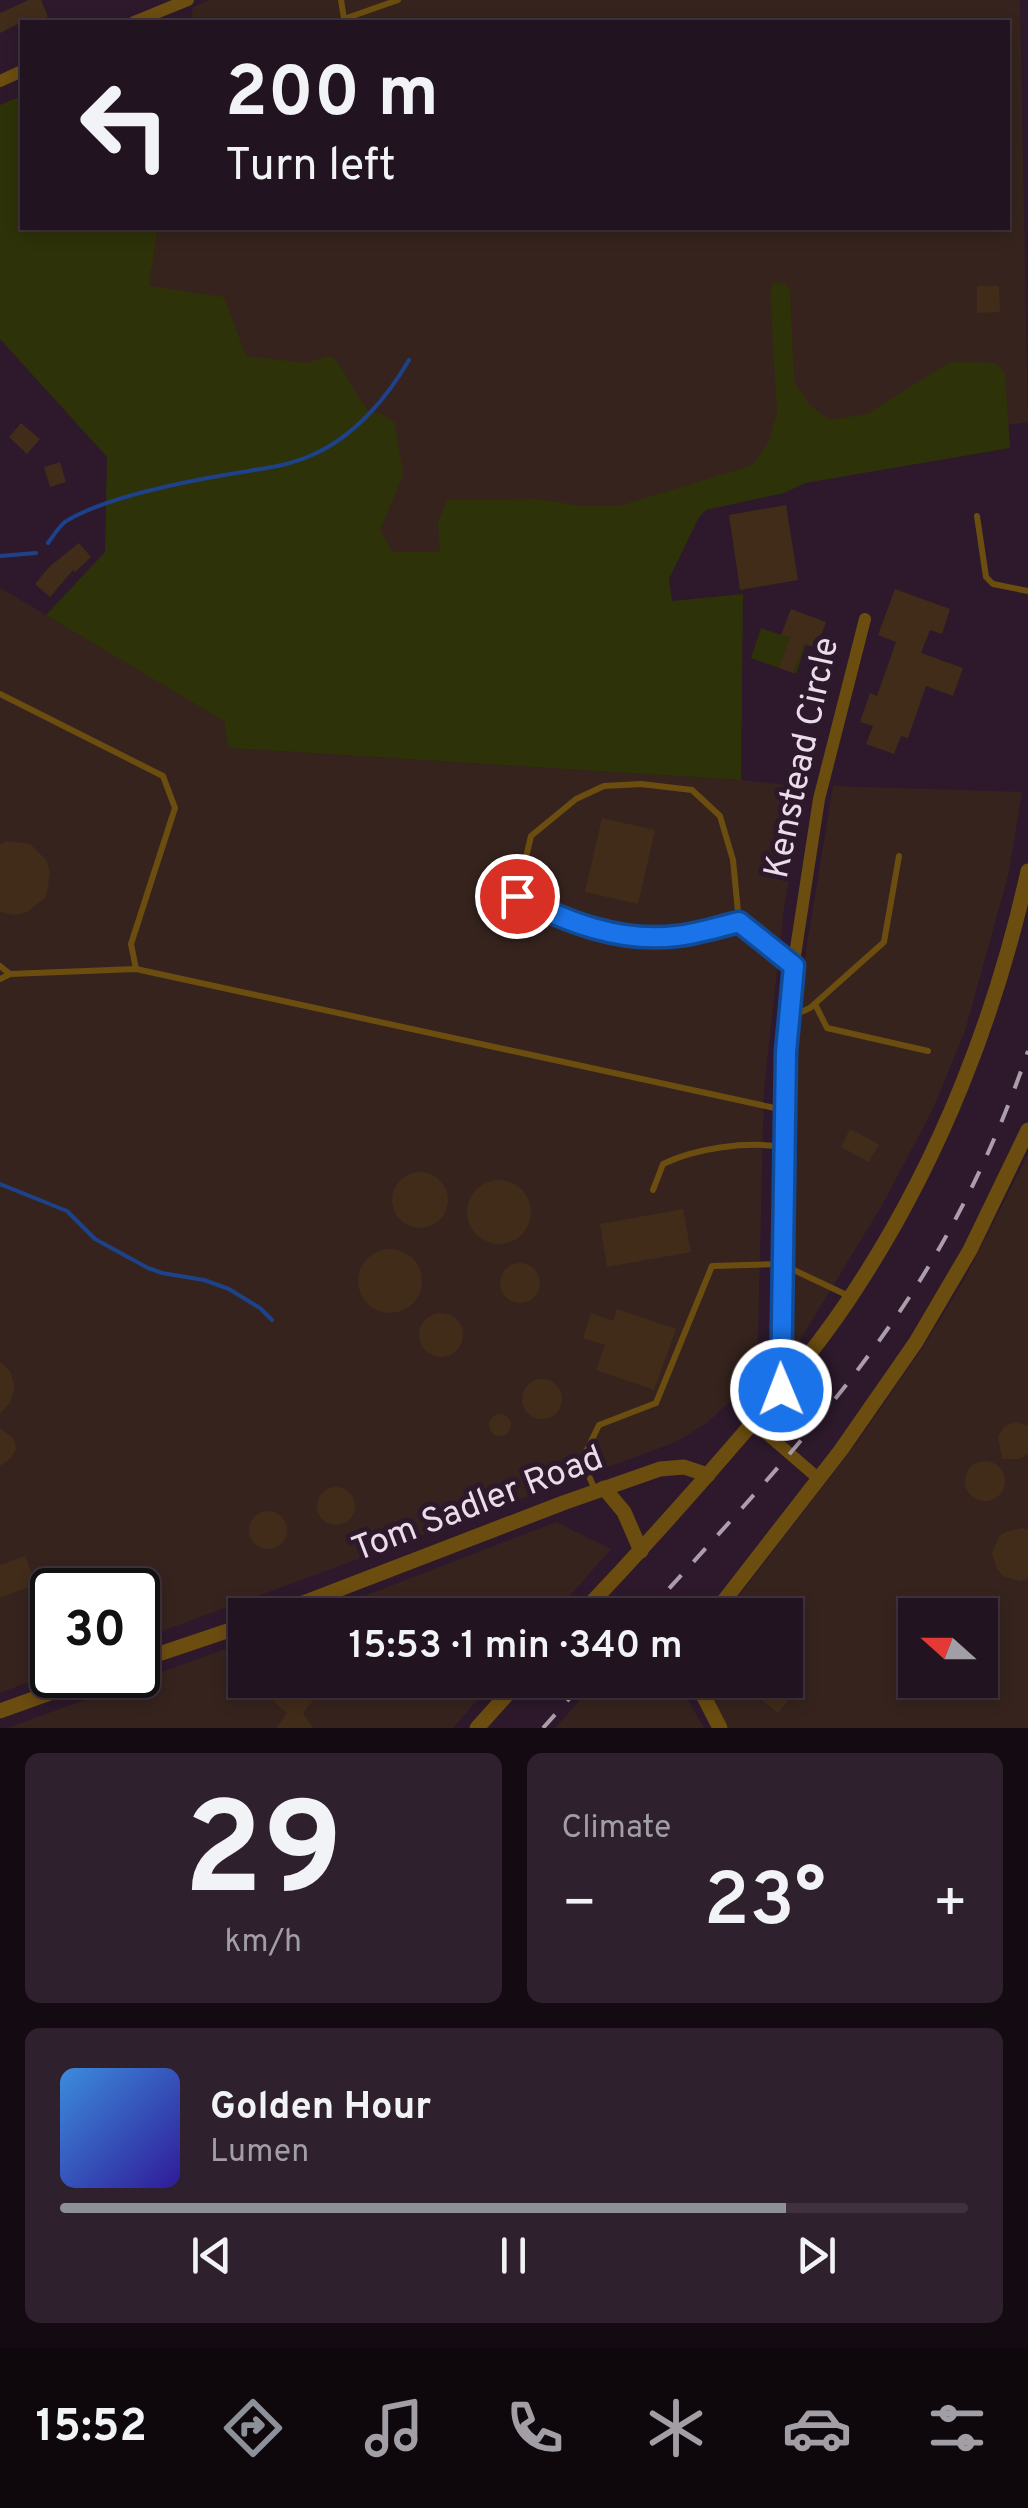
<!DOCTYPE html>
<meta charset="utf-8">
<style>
:root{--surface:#221320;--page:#2e202d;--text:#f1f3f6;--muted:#a29ea5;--line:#3f323e;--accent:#8c9099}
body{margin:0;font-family:Overpass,sans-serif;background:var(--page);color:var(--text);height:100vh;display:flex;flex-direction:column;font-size:38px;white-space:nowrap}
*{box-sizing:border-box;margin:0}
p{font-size:32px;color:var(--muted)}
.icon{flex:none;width:55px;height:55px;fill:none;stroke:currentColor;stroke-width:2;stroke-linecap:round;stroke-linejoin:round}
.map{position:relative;height:1728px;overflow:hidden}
.panel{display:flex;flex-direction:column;gap:25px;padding:25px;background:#130a12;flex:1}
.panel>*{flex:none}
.hud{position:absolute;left:20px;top:20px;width:990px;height:210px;border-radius:0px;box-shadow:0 5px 15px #0003,0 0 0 2px var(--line);background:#221320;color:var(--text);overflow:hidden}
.needle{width:65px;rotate:291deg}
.controls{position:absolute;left:898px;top:1598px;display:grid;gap:20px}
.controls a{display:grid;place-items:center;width:100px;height:100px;border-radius:0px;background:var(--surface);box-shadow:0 5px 15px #0003,0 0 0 2px var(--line);font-size:50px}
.speed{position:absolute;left:30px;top:1568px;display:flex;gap:20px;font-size:50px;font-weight:700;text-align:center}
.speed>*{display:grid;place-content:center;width:130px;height:130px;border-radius:50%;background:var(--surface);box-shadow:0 5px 15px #0003,0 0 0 2px var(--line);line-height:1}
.speed .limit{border:5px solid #111;border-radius:15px;background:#fff;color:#111}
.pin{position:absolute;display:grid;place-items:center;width:85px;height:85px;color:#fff;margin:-42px;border:5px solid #fff;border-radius:50%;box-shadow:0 2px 10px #0007}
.me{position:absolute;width:110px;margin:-55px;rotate:359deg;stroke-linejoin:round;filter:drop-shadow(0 0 8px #0008)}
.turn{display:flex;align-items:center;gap:35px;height:210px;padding:0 40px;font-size:45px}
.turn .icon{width:130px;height:130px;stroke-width:2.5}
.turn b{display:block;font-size:70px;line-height:85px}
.big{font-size:75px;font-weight:600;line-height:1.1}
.panel .card{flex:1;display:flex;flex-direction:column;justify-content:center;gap:15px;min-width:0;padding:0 35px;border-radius:15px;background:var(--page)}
.panel .dial{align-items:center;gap:0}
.dial b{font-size:130px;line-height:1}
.song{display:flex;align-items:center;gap:30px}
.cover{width:120px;height:120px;border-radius:15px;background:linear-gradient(135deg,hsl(210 70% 55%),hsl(250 70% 35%))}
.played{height:10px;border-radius:5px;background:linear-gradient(90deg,var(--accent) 80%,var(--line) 80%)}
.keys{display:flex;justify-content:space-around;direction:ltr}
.heat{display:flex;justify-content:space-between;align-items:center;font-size:55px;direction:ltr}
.panel .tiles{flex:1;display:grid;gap:25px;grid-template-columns:1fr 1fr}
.card:last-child{grid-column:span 2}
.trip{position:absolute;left:228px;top:1598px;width:575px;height:100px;border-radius:0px;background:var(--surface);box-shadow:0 5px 15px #0003,0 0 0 2px var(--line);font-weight:600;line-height:100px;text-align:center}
.tab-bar{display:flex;height:160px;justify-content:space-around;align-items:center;background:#0e080d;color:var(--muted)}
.tab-bar .icon{width:70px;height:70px}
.tab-bar .active{color:var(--accent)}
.tab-bar b{font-size:45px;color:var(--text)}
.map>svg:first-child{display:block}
.industrial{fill:#36231e;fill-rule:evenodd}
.green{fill:#2e3208}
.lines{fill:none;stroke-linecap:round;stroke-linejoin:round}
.stream{stroke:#1d428a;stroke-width:4}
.building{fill:#412c1a}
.service{stroke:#6c4d10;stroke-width:6}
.minor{stroke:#6c4d10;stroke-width:12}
.tertiary{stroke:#6c4d10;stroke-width:15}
.rail{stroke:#ac9dab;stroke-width:4;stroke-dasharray:18 18;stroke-linecap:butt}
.route-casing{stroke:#114b97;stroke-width:25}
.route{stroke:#1a73e8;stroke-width:18}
.labels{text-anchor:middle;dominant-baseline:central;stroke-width:10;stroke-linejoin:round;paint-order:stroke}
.street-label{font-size:35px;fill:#eadde9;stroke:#2d192b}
</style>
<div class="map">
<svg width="1028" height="1728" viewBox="0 0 1028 1728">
<rect width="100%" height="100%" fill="#2d192b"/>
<g class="industrial">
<polygon points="210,0 1020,0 1028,422 802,458 496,550 282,554 224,721 228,748 741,780 805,787 784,908 764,1088 757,1376 707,1423 676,1442 138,1640 138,1590 52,1590 52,1673 0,1693 0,588 131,665 147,298 158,228 1008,228 1008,22 190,22 193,7"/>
<polygon points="833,786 1022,792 1009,872 965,1031 932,1111 881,1207 792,1353 797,1032 807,944"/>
<path d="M 1028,1155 L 1028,1728 L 729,1728 L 715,1708 L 709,1680 L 785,1680 L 785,1615 L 724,1615 L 860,1438 L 923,1347 L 964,1280 ZM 915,1615 L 980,1615 L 980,1680 L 915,1680 Z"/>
<polygon points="556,1522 611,1549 553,1615 315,1615"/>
<polygon points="245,1642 245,1680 495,1680 453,1728 7,1728"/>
<polygon points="598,1680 681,1680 682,1690 704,1728 555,1728"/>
</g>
<g class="green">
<path d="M 22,96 L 22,228 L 158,228 L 149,286 L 224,297 L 246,356 L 306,363 L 331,356 C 344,365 355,397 370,412 L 381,413 L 395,423 L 403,475 L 380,530 L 392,552 L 440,551 L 438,522 L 447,500 L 537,499 L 581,506 L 619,506 L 753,465 L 769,441 L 777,412 L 770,294 L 773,282 L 785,284 L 790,290 L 794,382 L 809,404 L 829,420 L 867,414 L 950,362 L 995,363 L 1005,373 L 1010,448 L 805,483 L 784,493 L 706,510 L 699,517 L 669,579 L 672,601 L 743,594 L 741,780 L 228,748 L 224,721 L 46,615 L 105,552 L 107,457 L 0,339 L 0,105 Z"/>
<polygon points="761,628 806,644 796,674 751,658"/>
</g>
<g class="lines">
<g class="stream">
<path d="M 48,543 C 54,535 60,524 68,520 C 109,496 183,482 230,474 C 258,469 286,467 312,455 C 354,437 387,398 409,360"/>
<polyline points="0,556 36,553"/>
<polyline points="0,1184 67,1211 95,1239 148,1268 162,1273 204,1280 229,1289 260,1308 272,1320"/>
</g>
</g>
<g class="building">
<polygon points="29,0 41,0 48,17 34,22 22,22 0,33 0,13"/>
<polygon points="977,286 999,286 1000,312 977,313"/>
<polygon points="21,423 40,439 27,454 9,437"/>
<polygon points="60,462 66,482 50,487 44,467"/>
<polygon points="786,505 798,580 740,590 729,515"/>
<polygon points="79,543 91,557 75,572 73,570 50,597 35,584 49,567"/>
<polygon points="895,589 950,609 942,634 930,630 921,653 963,668 953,696 926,686 908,738 901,736 894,754 866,744 873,726 860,722 870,693 877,696 896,642 878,635"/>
<polygon points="791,609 826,622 817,648 804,644 793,673 779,668 790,638 781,635"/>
<polygon points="602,818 655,830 638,904 585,892"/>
<polygon points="7,841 30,844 47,861 50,873 46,897 27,912 15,915 0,912 0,844"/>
<polygon points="850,1129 879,1144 869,1162 841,1147"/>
<circle cx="420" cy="1200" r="28"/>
<circle cx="499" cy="1212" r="32"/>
<polygon points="683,1209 691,1252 607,1267 600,1224"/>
<circle cx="390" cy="1281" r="32"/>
<circle cx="520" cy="1283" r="20"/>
<polygon points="617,1309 676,1329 654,1390 596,1370 605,1345 583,1338 591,1313 613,1321"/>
<circle cx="441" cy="1335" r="22"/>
<polygon points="0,1362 10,1371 15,1387 10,1403 0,1413"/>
<circle cx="542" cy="1399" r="20"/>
<circle cx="500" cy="1425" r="11"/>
<polygon points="1016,1422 1028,1426 1028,1454 1019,1459 1002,1459 998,1436 1005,1426"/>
<polygon points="0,1428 14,1439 16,1449 11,1458 0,1466"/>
<circle cx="985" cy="1481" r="20"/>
<circle cx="336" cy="1506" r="19"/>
<circle cx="268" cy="1530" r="19"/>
<polygon points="1022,1528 1028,1530 1028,1579 1020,1581 1003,1576 997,1569 992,1553 999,1537 1005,1532"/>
<polygon points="25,1556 36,1584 0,1598 0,1565"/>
<polygon points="785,1666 804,1681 778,1713 762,1700 778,1680 785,1680"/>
<polygon points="274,1680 314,1680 315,1698 303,1713 313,1728 276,1728 287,1713 274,1702 272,1689"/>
</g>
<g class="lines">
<g class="service">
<polyline points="341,0 344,19 398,0"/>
<polyline points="977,516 986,577 993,584 1028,591"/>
<polyline points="0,694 163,776 175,808 131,944 136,969"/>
<path d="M 739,922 L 733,860 L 720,816 L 692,790 L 641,784 L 604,786 L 576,799 L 531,836 L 517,896 C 566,922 620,943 677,936 C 697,934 719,927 739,922 L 792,965"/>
<polyline points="0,966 10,974 136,969 784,1110"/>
<polyline points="0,979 10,974"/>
<polyline points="815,1004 827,1028 928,1051"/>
<polyline points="790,1017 810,1008 884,942 899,856"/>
<path d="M 653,1190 L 663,1164 C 696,1148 747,1141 783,1147"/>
<polyline points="595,1490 582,1460 599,1425 656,1403 712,1266 781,1264 851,1297"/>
</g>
<g class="minor">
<polyline points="134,22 188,0"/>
<polyline points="0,81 22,71"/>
<polyline points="781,1390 786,1052 791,981 819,799 865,619"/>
<polyline points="753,1422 819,1479"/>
</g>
<g class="tertiary">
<polyline points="604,1488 624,1512 641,1551"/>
<polyline points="272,1615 563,1503 660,1469 684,1467 708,1475"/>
<path d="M 580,1615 C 636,1556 690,1496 743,1434 C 784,1386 825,1338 859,1284 C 940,1159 996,1016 1028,871"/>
<polyline points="713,1615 841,1450 916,1342 970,1250 1028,1130"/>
<polyline points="138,1661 245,1625"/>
<polyline points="700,1680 703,1695 720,1728"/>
<polyline points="0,1711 100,1675"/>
<polyline points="477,1728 520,1680"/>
</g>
<g class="rail">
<path d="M 645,1615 C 730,1521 819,1428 891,1324 C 949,1242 996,1146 1028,1051"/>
<polyline points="543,1728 586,1680"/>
</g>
</g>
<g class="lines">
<g class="route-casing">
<path id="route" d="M 517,896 C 566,922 620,943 677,936 C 697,934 718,927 739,922 L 794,966 L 786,1052 L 781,1390"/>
</g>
<use href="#route" class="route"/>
</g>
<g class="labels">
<g class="street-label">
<text transform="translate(803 758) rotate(-78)">Kenstead Circle</text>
<text transform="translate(478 1505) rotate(-21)">Tom Sadler Road</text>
</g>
</g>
</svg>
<div class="controls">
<a><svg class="needle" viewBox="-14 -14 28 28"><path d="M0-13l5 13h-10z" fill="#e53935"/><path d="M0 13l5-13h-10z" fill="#a29ea5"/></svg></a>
</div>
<div class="speed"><div class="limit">30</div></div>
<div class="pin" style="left:517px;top:896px;background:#d93025"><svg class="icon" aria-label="arrive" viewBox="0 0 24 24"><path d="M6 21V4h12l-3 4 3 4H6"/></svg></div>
<svg class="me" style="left:781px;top:1390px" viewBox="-20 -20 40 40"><circle r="17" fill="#1a73e8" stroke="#fff" stroke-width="3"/><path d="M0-11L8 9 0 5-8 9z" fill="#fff"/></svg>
<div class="trip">15:53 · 1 min · 340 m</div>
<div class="hud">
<div class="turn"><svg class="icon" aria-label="left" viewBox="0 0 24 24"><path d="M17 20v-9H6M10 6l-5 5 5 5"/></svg><div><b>200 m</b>Turn left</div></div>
</div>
</div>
<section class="panel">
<div class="tiles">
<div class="card dial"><b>29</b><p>km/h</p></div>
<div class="card"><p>Climate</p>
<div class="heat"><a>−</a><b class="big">23°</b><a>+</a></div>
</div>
<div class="card">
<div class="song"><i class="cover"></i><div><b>Golden Hour</b><p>Lumen</p></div></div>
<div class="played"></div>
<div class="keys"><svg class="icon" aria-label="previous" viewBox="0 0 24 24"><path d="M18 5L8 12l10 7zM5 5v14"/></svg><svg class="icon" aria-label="pause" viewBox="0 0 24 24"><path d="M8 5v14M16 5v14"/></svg><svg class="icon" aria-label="next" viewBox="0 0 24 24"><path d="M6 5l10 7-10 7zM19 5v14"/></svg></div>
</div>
</div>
</section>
<nav class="tab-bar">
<b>15:52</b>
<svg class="icon active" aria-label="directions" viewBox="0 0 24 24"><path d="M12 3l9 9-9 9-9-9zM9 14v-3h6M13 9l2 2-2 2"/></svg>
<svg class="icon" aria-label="music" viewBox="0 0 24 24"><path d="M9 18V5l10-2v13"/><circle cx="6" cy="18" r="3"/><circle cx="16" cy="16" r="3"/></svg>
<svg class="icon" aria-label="phone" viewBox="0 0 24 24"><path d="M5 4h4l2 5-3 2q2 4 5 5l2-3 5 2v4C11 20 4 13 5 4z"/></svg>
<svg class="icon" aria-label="climate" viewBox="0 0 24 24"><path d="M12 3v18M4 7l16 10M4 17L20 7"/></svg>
<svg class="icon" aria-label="car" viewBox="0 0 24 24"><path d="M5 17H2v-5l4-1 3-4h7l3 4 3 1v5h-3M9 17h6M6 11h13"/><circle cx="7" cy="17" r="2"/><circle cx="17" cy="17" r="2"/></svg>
<svg class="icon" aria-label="filters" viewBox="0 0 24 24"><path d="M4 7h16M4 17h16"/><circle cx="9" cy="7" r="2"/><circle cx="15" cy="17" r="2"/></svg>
</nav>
